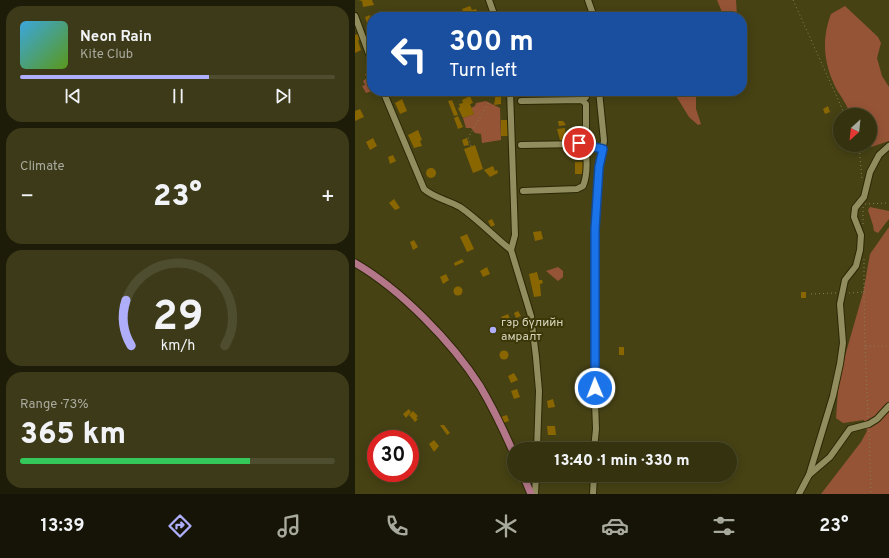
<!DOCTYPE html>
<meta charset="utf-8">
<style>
:root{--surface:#34320f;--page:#3c3a18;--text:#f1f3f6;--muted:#a9aa9e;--line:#4e4d2f;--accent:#afaefa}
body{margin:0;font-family:Overpass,sans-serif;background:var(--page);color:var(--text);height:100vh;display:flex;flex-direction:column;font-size:15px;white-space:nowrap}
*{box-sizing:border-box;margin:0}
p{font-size:13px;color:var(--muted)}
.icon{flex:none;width:22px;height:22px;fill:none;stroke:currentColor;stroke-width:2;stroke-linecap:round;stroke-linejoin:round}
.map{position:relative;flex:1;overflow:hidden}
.details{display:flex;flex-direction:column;gap:6px;padding:6px;background:#1d1c08;width:355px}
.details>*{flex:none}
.top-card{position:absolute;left:12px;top:12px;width:380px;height:84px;border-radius:16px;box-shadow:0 2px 10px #0003,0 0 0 1px var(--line);background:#1a4fa0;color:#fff;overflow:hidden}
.needle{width:26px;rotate:207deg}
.tools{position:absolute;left:478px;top:108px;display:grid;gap:8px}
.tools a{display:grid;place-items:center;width:44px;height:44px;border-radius:50%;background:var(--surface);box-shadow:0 2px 10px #0003,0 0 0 1px var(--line);font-size:20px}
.speed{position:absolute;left:12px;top:430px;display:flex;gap:8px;font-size:20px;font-weight:700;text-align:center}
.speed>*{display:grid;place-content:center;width:52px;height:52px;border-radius:50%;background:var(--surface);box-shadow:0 2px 10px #0003,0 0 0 1px var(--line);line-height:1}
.speed .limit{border:6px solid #d22;background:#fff;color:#111}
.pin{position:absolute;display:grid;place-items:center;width:34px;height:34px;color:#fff;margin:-17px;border:2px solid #fff;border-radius:50%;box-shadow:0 1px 4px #0007}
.me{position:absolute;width:44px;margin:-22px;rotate:359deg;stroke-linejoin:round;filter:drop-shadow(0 0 3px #0008)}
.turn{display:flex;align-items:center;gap:14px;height:84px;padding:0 16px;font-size:18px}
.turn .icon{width:52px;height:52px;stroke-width:2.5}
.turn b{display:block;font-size:28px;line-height:34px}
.big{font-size:30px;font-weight:800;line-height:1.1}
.details .tile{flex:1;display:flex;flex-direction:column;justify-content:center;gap:6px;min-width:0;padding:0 14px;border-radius:16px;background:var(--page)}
.details .dial{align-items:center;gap:0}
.dial svg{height:104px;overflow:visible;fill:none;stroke:var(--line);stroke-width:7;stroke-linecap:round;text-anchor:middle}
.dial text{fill:var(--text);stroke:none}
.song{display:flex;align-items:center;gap:12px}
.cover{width:48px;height:48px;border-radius:6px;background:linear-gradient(135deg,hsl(200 70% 55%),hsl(90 70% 35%))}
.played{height:4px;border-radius:2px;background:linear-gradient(90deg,var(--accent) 60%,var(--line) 60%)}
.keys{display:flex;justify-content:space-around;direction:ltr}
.heat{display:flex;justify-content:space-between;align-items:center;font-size:22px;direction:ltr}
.charge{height:6px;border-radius:3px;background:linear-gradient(90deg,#34c759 73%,var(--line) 0)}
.trip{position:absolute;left:152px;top:442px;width:230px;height:40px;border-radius:20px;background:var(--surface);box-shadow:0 2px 10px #0003,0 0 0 1px var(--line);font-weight:800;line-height:40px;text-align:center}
.tabs{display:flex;height:64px;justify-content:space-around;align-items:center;background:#151406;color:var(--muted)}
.tabs .icon{width:28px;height:28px}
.tabs .on{color:var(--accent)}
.tabs b{font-size:18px;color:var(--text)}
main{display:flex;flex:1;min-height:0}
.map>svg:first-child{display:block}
.green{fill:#965436}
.building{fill:#8a6600}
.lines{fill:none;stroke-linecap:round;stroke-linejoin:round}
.minor-casing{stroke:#2b2805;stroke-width:8}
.major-casing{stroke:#2b2805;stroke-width:9}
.path{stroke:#84815d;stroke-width:1;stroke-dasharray:1 3;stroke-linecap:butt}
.minor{stroke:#918d5e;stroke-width:6}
.major{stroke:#b47789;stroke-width:7}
.route-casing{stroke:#114b97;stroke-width:10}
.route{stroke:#1a73e8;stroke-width:7}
.poi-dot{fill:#afaefa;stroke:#3c3707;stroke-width:1.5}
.labels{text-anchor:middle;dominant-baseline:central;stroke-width:4;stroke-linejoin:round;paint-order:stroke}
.poi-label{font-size:12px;fill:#d5d3bb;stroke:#3c3707;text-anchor:start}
</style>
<main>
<section class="details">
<div class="tile">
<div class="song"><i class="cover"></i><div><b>Neon Rain</b><p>Kite Club</p></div></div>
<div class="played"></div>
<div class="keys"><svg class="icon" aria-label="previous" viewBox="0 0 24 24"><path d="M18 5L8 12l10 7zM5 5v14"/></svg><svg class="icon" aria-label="pause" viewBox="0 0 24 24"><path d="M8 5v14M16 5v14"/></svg><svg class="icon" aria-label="next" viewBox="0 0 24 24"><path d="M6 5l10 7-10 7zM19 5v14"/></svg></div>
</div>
<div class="tile"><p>Climate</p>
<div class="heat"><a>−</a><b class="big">23°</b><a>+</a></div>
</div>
<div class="tile dial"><svg viewBox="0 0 100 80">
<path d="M14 69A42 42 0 1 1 86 69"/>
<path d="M14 69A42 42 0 0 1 10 34" stroke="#afaefa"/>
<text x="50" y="56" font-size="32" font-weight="700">29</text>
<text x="50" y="72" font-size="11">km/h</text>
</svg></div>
<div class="tile"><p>Range · 73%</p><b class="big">365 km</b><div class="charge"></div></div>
</section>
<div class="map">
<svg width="534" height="494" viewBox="0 0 534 494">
<rect width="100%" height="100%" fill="#464214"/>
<g class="green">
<polygon points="362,0 381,0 382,17 369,17"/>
<path d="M 490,6 L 523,37 L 526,43 L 522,58 L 527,76 L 534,87 L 534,141 L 516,147 L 511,145 L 515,145 L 515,115 L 495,115 C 493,106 487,98 482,90 C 469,65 466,40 476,14 Z"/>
<polygon points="15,73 17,79 17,91 11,93 7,86 10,85 8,81 12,78 10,74"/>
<polygon points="318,91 341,91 341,109 346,124 343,125 334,117"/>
<polygon points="131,101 145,108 146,140 127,143 126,134 120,133 116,128 111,128 108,118 119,114 116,108 120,106 121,103"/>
<path d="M 515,207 L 534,211 L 534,219 L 523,233 L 519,231 C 518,223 515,217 513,210 Z"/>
<polygon points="534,227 534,494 466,494 506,442 512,431 509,420 488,423 481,418 484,377 508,293 515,254"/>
<polygon points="203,267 208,271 208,277 203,281 191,271"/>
</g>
<g class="building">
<polygon points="3,0 17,0 19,5 8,7 7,1"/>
<polygon points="115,6 117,10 121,9 124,14 121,17 110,17 107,9"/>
<polygon points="15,15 17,26 13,27 10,17"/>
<polygon points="3,34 5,39 3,41 6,50 0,53 0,35"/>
<polygon points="141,93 146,93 146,104 139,105"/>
<polygon points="115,96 118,103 115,104 119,114 108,118 103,108 105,107 104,104 108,103 107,100"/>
<polygon points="47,99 52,111 45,114 40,103"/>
<polygon points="97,100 103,115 99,116 93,101"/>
<polygon points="473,106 475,112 470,114 468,109"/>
<polygon points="5,109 9,117 0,121 0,111"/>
<polygon points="103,116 108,127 103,129 99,118"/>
<rect x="146" y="120" width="7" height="16"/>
<polygon points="203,121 208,121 211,125 204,126"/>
<polygon points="210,128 211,142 203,142 205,140 202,129"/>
<polygon points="63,130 67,140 65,141 67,146 59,148 53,135"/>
<polygon points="18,138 22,146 15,150 11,142"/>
<polygon points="112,138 114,145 109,146 107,140"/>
<polygon points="120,145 128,169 118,173 109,149"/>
<polygon points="38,155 41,161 35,164 33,157"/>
<rect x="220" y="162" width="10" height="12"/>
<polygon points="138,166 140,171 142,170 143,173 135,177 129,170"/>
<circle cx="76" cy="173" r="5"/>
<polygon points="39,199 45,208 40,210 34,203"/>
<polygon points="137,219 140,225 136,227 133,221"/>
<polygon points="186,231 188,239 180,241 178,232"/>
<polygon points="112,234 119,249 112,252 105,237"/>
<polygon points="59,240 63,247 58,250 55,242"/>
<polygon points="107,259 109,262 100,266 99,263"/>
<polygon points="132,267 135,274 128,277 125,271"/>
<polygon points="182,272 184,280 187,280 188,283 185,284 186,296 179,297 174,274"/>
<polygon points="91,274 94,280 88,284 85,277"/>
<circle cx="103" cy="291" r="4.5"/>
<rect x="446" y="292" width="5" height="6"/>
<polygon points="163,311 166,316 161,318 159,313"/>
<polygon points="153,314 155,319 148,321 146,317"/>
<rect x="264" y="347" width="5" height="8"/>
<circle cx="149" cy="355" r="4.5"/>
<polygon points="159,373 163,380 156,383 153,376"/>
<polygon points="162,389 165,397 159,399 156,391"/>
<polygon points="198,399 200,407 193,408 192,401"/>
<polygon points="54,409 56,412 51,418 48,414"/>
<polygon points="58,411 63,416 61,418 63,419 60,422 54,415"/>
<polygon points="152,415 154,421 148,423 146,417"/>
<polygon points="85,425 89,425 95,433 92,435"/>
<polygon points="192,426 200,426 201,435 193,435"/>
<polygon points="79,440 84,446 79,452 74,444"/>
</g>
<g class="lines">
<g class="minor-casing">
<g id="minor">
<polyline points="134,0 140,17"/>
<polyline points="233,0 239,17"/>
<polyline points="0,16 17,62"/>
<path d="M 28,91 L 69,189 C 79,198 93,200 105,207 C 124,220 138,236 156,250"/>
<polyline points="155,91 160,235 156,250 176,316 181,357 184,391 182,449"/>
<polyline points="227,100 231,97 231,91"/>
<polyline points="166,101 227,100 231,104 231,141 227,144"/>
<path d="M 166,145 L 227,144 C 234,152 232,177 228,186 L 222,189 L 168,191"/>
<polyline points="230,147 234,146 248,149"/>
<polyline points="239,449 241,429 239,375 240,229 244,167 249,141 244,91"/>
<polyline points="454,475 478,396 485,364 488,343 485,304 490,280 501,266 505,250 506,235 499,217 500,208 509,197 515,172 524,155 534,146"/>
<polyline points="180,494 181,475"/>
<polyline points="238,494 239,475"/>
<polyline points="444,494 454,475 475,457 495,429 514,424 522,419 534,406"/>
</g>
</g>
<g class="major-casing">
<g id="major">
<path d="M 0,263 C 45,289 97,342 125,386 C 138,408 149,431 159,454"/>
<polyline points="168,475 176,494"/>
</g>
</g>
<g class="path">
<polyline points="438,0 490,115"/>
<polyline points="504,145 507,180"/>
<polyline points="116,146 113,138 134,102"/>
<polyline points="510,204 534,203"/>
<polyline points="508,207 508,224"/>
<polyline points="509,259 509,292"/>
<polyline points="494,293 509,292 510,346"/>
<polyline points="456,294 481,293"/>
<polyline points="513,417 510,346 534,346"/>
<polyline points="514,431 516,494"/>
</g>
<use href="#minor" class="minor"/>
<use href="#major" class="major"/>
</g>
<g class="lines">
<g class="route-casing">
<polyline id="route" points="224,143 230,147 234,146 248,149 244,167 240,229 240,388"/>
</g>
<use href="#route" class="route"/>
</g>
<circle class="poi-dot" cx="138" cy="330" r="4"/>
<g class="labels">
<g class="poi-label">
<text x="146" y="323">гэр бүлийн<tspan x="146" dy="14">амралт</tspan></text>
</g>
</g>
</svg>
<div class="tools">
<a><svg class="needle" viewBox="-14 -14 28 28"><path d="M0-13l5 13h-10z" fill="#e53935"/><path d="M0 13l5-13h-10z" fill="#a9aa9e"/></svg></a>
</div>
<div class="speed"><div class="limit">30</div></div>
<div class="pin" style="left:224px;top:143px;background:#d93025"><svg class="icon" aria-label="arrive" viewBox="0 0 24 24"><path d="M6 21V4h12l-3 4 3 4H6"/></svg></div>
<svg class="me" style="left:240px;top:388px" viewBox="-20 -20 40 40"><circle r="17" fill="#1a73e8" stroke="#fff" stroke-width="3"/><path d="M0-11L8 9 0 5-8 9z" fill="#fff"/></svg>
<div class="trip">13:40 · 1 min · 330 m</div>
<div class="top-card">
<div class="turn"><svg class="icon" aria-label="left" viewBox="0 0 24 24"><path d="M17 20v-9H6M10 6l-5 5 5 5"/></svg><div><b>300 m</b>Turn left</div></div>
</div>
</div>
</main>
<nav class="tabs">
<b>13:39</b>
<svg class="icon on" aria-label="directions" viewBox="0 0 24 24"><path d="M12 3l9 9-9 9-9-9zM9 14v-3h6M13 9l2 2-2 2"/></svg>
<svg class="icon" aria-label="music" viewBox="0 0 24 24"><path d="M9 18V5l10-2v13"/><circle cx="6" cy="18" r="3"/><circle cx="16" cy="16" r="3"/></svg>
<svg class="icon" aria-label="phone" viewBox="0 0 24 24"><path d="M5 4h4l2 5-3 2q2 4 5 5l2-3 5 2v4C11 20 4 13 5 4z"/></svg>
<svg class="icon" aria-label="climate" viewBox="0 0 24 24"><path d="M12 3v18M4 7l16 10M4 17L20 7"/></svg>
<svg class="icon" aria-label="car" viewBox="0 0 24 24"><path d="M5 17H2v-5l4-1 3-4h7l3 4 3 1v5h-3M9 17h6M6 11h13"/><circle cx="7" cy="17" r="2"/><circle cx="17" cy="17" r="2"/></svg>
<svg class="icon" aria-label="filters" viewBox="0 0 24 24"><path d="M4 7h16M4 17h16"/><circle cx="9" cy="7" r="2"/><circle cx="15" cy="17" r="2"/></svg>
<b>23°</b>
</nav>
